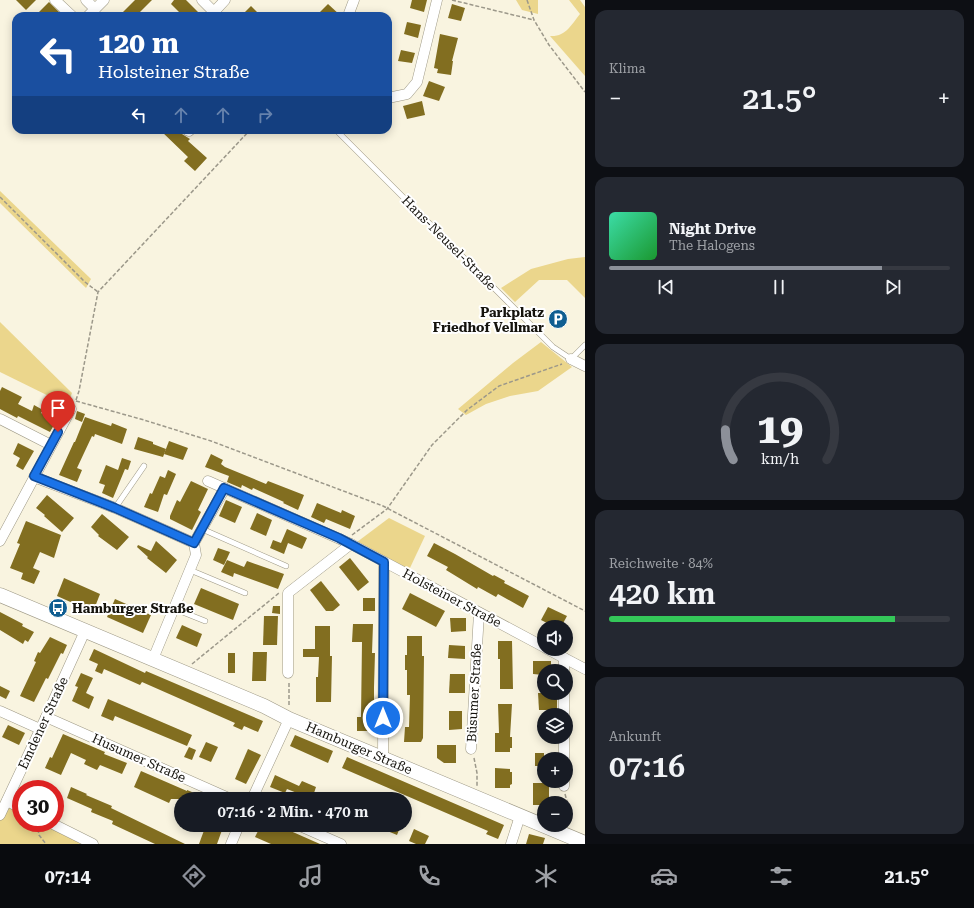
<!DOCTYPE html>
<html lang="de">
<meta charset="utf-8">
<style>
:root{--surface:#171b24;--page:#242831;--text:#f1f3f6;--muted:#9ea1a6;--line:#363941;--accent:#8c9099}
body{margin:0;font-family:"Roboto Serif",serif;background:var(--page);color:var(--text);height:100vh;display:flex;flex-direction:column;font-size:15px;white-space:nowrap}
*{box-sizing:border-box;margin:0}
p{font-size:13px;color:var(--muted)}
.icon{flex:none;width:22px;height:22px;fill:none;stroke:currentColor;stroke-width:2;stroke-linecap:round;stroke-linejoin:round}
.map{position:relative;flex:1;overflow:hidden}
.sheet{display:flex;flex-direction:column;gap:10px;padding:10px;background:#0d0f14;width:389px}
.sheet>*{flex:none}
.banner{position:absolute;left:12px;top:12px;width:380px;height:122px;border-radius:12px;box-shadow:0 2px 10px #0003;background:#1a4fa0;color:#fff;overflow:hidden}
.fabs{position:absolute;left:537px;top:620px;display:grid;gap:8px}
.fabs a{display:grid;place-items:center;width:36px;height:36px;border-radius:50%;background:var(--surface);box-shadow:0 2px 10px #0003;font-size:20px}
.speed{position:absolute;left:12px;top:780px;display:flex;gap:8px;font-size:20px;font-weight:700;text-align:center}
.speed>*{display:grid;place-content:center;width:52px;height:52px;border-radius:50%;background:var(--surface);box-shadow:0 2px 10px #0003;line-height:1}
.speed .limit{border:6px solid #d22;background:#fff;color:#111}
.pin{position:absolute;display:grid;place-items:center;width:34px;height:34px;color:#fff;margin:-41px -17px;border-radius:50% 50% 50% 0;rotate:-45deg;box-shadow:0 0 4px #0007}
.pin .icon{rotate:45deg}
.me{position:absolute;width:44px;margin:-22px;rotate:0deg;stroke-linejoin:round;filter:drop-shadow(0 0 3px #0008)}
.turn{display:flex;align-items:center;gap:14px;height:84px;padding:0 20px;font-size:18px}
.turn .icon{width:52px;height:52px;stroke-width:2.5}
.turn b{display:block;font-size:28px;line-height:34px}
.lanes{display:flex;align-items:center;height:38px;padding:0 20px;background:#0003;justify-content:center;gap:20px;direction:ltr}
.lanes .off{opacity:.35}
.big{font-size:30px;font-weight:600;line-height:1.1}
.sheet .card{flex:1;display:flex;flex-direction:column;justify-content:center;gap:6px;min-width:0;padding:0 14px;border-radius:12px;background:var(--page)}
.sheet .dial{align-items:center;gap:0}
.dial svg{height:104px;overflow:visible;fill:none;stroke:var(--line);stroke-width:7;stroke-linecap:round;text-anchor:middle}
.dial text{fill:var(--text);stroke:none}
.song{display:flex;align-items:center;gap:12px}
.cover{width:48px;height:48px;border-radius:6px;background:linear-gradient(135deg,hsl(160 70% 55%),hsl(130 70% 35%))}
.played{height:4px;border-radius:2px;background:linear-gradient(90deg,var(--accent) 80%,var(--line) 80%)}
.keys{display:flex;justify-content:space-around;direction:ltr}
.heat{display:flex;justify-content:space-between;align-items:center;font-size:22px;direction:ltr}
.charge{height:6px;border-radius:3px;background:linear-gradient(90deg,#34c759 84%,var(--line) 0)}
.trip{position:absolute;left:174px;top:792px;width:238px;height:40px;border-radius:20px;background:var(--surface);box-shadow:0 2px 10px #0003;font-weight:600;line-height:40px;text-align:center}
.tab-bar{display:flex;height:64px;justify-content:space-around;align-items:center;background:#090b0e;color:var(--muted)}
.tab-bar .icon{width:28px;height:28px}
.tab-bar .current{color:var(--accent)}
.tab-bar b{font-size:18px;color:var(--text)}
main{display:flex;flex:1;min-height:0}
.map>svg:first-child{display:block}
.green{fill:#ebd68c}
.building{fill:#826e20}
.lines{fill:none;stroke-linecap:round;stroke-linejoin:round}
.lane-casing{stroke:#9d9885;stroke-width:6}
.street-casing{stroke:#9d9885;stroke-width:11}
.secondary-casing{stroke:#9d9885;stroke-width:15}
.path{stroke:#9c988a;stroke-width:1.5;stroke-dasharray:4 2;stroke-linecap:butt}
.lane{stroke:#fff;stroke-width:5}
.street{stroke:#fff;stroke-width:10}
.secondary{stroke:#fff;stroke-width:14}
.route-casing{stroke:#114b97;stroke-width:10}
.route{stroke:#1a73e8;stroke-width:7}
.labels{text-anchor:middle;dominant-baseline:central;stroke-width:4;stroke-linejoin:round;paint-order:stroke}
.street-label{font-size:13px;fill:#15130d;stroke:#fff}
.poi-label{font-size:13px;font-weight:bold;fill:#15130d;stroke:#fff;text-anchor:end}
</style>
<main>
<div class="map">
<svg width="585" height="844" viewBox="0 0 585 844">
<rect width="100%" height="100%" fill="#f9f4e0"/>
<g class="green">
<polygon points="516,0 538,0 538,14 522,10"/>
<path d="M 569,0 L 580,0 L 585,7 L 585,76 L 550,36 C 566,37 571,25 580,14 Z"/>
<polygon points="0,191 91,279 86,288 0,203"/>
<polygon points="585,257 585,298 567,280 539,280 515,302 501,288 531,269 568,259"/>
<polygon points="0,322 72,393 67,405 0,372"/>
<polygon points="541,342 572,367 538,391 510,396 486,404 466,415 458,409 513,363"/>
<polygon points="389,518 425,536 409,570 357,542"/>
<polygon points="0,802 21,811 21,823 46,823 88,844 0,844"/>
</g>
<g class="building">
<polygon points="16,0 36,0 26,10"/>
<polygon points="135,0 152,0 136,16 119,16"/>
<polygon points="174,0 186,0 202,16 183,16 171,4"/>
<polygon points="412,0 427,0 424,12 410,8"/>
<polygon points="49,2 63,16 35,16"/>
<polygon points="328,4 341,16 316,16"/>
<polygon points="452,4 465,8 461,21 448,18"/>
<polygon points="251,6 261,16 241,16"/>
<polygon points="407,22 421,25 418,38 404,34"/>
<polygon points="440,34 458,38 452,61 453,61 451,75 437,73 438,69 434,68"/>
<polygon points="401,50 415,53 412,63 398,61"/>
<polygon points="429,81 445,87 439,101 423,96"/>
<polygon points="422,101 425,115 407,119 403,106"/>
<polygon points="160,130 180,130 182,134 190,139 188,141 207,158 195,171 184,161 188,157"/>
<polygon points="2,387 22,397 18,404 32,411 34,405 43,410 41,413 52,418 50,420 55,423 50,432 18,416 17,418 0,409 0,391"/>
<polygon points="77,411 85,414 82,422 75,419"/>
<polygon points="85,417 111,426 112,423 127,429 122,444 95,434 94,437 92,436 77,468 82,470 77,482 59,475 74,442 75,442"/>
<polygon points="138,437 153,442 153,444 166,449 163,457 134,449"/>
<polygon points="169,441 188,448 183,460 164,454"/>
<polygon points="18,443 34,451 23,470 16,466 20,458 13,454"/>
<polygon points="211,454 223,460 221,464 225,467 266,484 268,481 304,495 298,510 283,503 284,502 253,488 252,490 242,485 241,488 227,482 229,476 205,467"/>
<polygon points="122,458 131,461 128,470 125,469 113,498 102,493 105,485 99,483 106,465 118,470"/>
<polygon points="168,470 176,474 167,495 164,494 158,512 144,507 150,493 152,494 160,476 165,478"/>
<polygon points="191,481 208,489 198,510 201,512 192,530 170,519 170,516 177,500 180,502"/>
<polygon points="47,495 74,518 62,532 44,516 45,515 36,508"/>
<polygon points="226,500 242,507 235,523 219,516"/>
<polygon points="317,503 341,513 342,510 355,516 350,529 326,519 324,523 311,517"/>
<polygon points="257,513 272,520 266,536 250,529"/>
<polygon points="102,514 129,537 117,550 98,536 99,535 91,527"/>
<polygon points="26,521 61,535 54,558 40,552 33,568 40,571 34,584 21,579 23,573 10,568 20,544 17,543"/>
<polygon points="287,529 307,538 302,549 288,543 284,554 270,548 273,540 281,543"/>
<polygon points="156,541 177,560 166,573 147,558 148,557 137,547 138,545 151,551"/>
<polygon points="434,543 455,554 493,576 494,575 505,581 504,583 529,596 523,608 498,594 496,597 478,587 477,589 446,570 448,567 427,556"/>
<polygon points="218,548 230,552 224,565 213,560"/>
<polygon points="350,558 369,582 358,591 339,567"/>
<polygon points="227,560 244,567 247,561 284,574 278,589 234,573 233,577 221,572"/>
<polygon points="64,578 100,594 93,612 57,596"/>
<polygon points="321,581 340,605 333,611 326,611 310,590"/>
<polygon points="201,588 239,604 233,620 194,604"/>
<polygon points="410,593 445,611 436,627 402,609"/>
<rect x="363" y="598" width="12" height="13"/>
<polygon points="115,599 151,615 143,633 107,617"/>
<polygon points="273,606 280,606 280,614 272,613"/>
<polygon points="548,607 567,616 561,627 555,627 541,620"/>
<polygon points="0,612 23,624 22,626 34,632 28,642 25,640 23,644 0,630"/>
<polygon points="264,616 278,616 277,645 263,645"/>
<polygon points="450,618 466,618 466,631 451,632"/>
<polygon points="353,624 373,624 372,653 375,653 374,687 374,706 371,706 371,731 357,731 357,717 361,717 362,642 352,642"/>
<polygon points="182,625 202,634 197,647 176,638"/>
<polygon points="315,626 330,626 330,656 332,656 331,702 316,702 316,677 318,677 319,657 303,657 303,649 315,649"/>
<polygon points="407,636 422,636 422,656 424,656 423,738 421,742 404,742 405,727 409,727 410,695 407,695 407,670 405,670 405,655 407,655"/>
<polygon points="50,637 67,645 63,654 61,653 48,679 46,678 34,702 20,696 36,662 34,661 38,652 40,653"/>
<polygon points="498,641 512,641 513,689 500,689 500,659 498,659"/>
<polygon points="449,645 465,646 465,659 448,658"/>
<polygon points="94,649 145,673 146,671 263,721 258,732 244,726 242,730 233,726 235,723 142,682 140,685 104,669 102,674 95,671 98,664 89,660"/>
<polygon points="253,652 267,652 266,681 252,681"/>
<rect x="228" y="653" width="7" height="20"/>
<polygon points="533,661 551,661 551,671 544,671 544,675 533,674"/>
<polygon points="81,673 93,678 86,693 94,697 89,709 72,701 78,687 75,686"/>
<polygon points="450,674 465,674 465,693 449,693"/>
<polygon points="0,686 10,691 6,699 0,696"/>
<polygon points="538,693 557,693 557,710 539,710"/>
<polygon points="108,699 192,735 187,746 115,716 113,721 101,716"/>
<polygon points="498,704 512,704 510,737 512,737 512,748 510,748 510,752 495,752 495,733 499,733"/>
<polygon points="449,711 462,711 462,729 449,730"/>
<polygon points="8,725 25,733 19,745 2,737"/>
<polygon points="63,734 105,752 104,754 127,763 122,774 100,765 97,770 84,764 86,760 71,753 61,775 45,768 50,757 52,758"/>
<polygon points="295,735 333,751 328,763 290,746"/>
<polygon points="206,742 218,747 211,762 199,757"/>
<polygon points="437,745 456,745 456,763 444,763 437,758"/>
<polygon points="189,747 196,750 192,760 184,757"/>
<polygon points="248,749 261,755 246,784 235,779"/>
<rect x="535" y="753" width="9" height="13"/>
<polygon points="347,757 504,825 498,839 486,834 488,831 342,768"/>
<polygon points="495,768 510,769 510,772 512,772 512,784 510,785 510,788 495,788"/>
<polygon points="141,771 187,791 187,790 209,799 171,799 169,803 134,787"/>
<polygon points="275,775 299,786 302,781 316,787 312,799 287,789 285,793 270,787"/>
<polygon points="533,783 549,783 549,803 544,803 544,805 533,805"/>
<polygon points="71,787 87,794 86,795 112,806 111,808 185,844 155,844 112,824 113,821 91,812 92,809 67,798"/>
<polygon points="206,825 222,830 217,844 199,844"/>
<polygon points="261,825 277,825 320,844 271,844 255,837"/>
<polygon points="373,825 401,825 397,835"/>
<polygon points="414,829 429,836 425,844 416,844 409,841"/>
<polygon points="529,834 545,838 543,844 526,844"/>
</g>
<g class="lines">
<g class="lane-casing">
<g id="lane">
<polyline points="336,130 553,347 571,359 585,345"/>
<polyline points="115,508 144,466"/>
<polyline points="202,529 286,566"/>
<polyline points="190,570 245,593"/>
<polyline points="175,609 205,621"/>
</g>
</g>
<g class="street-casing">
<g id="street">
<polyline points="55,0 72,16"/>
<polyline points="86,0 95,9"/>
<polyline points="202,0 218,16"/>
<polyline points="214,12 225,0"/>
<polyline points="88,16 104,0"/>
<polyline points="348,16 354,0"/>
<polyline points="388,98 407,94 417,82 437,0"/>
<polyline points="187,130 189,131 190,130"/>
<polyline points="571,359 585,366"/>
<polyline points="0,419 51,445"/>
<polyline points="34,477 115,508 194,543 196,555 153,659"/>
<polyline points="208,481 351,544 544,647"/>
<polyline points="0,541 71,409"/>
<polyline points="194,543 225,488"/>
<polyline points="547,649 585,669"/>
<polyline points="564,671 564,658"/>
<polyline points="288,673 288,593 351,544"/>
<polyline points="0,711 40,729"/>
<polyline points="564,715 564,693"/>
<polyline points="46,717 231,799"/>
<polyline points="471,749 479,613"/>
<polyline points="383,757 384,562"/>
<polyline points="564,759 564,737"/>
<polyline points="564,786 564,781"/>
<polyline points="252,799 289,719"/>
<polyline points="7,801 21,808"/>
<polyline points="0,815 46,717 85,631"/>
<polyline points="51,823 93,844"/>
<polyline points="300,826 341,844"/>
<polyline points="231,844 239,825"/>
<polyline points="511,844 520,816"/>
</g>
</g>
<g class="secondary-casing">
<polyline id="secondary" points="0,595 264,706 289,719 585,843"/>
</g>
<g class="path">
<polyline points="452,0 534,20"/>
<polyline points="527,0 534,20 549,45 585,92"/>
<polyline points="0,197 85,282 98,292"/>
<polyline points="76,400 79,391 98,292 250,130"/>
<polyline points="76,401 144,420 211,441 383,506 585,611"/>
<polyline points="352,535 387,509 432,445 467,410 499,386 562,364"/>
<polyline points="192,664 279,593"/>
<polyline points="289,683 289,707"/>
<polyline points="474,758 477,773 477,786"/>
<polyline points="565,794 570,812 569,824"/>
<polyline points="37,823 39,835 46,844"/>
</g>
<use href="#lane" class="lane"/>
<use href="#street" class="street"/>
<use href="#secondary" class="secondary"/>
</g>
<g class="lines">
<g class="route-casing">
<polyline id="route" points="58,432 34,476 115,508 194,543 224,488 339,538 384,562 383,718"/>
</g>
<use href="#route" class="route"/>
</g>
<defs>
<g id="parking-disc" transform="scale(1)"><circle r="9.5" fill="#105e91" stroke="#fff"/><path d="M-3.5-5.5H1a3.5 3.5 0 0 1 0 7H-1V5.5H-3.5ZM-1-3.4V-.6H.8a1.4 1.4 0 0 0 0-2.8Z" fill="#fff"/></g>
<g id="bus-disc" transform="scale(1)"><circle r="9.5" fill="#105e91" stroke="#fff"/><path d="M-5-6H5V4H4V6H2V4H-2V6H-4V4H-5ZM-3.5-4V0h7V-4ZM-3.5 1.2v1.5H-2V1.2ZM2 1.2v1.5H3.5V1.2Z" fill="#fff"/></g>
</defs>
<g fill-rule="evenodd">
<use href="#parking-disc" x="558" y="319"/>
<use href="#bus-disc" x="58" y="608"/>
</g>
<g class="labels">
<g class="street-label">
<text transform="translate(449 243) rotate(45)">Hans-Neusel-Straße</text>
<text transform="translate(452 598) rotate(28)">Holsteiner Straße</text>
<text transform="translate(474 693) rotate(-87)">Büsumer Straße</text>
<text transform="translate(43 723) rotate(-65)">Emdener Straße</text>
<text transform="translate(359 748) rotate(23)">Hamburger Straße</text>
<text transform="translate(139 758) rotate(24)">Husumer Straße</text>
</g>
<g class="poi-label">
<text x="544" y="312">Parkplatz<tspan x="544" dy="15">Friedhof Vellmar</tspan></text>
<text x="72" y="608" text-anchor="start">Hamburger Straße</text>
</g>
</g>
</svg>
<div class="fabs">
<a><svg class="icon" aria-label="sound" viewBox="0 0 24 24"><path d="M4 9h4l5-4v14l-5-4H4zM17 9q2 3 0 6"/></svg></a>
<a><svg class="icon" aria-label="search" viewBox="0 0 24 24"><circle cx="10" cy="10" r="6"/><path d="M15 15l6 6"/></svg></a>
<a><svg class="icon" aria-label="layers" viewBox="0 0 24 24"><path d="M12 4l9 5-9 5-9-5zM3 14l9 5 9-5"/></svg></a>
<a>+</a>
<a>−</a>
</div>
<div class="speed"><div class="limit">30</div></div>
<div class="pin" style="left:58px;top:432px;background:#d93025"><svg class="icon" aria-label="arrive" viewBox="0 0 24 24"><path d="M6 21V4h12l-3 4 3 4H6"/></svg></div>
<svg class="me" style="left:383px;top:718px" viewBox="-20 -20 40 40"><circle r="17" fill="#1a73e8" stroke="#fff" stroke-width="3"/><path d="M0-11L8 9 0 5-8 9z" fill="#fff"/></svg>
<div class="trip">07:16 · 2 Min. · 470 m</div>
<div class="banner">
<div class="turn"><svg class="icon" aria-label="left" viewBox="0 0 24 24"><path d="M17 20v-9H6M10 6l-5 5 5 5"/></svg><div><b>120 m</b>Holsteiner Straße</div></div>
<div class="lanes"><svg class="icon" aria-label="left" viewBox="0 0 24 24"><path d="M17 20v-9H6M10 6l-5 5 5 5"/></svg><svg class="icon off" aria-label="ahead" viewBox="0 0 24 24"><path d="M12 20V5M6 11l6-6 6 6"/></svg><svg class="icon off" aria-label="ahead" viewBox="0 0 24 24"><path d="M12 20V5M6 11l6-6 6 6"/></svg><svg class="icon off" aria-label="right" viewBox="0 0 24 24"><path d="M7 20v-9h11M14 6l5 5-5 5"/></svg></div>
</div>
</div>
<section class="sheet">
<div class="card"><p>Klima</p>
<div class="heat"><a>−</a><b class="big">21.5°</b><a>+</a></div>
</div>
<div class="card">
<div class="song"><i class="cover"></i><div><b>Night Drive</b><p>The Halogens</p></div></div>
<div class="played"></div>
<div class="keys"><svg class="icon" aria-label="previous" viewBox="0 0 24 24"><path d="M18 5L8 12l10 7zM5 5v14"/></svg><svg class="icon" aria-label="pause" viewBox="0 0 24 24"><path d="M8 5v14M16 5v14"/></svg><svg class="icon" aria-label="next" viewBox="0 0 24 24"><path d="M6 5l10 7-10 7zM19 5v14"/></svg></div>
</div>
<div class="card dial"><svg viewBox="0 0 100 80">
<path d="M14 69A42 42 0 1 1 86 69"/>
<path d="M14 69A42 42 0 0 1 8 46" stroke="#8c9099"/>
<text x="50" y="56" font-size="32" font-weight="700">19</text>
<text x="50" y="72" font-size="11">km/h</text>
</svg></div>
<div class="card"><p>Reichweite · 84%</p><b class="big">420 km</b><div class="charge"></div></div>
<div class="card"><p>Ankunft</p><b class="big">07:16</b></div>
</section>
</main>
<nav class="tab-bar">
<b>07:14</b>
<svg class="icon current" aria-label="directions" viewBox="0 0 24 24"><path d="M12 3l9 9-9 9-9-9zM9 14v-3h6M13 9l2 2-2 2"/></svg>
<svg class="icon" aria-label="music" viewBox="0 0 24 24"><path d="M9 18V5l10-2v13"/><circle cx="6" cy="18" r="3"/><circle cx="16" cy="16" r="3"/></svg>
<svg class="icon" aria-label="phone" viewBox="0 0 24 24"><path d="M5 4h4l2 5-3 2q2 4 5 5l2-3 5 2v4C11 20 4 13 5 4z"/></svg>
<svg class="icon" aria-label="climate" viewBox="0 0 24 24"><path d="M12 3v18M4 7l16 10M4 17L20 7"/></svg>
<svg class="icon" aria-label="car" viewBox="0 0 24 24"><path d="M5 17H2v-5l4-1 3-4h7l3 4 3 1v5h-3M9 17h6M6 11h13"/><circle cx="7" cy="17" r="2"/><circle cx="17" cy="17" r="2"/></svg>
<svg class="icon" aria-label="filters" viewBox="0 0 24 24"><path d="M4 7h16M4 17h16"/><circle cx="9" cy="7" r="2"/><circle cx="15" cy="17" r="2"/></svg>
<b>21.5°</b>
</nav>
